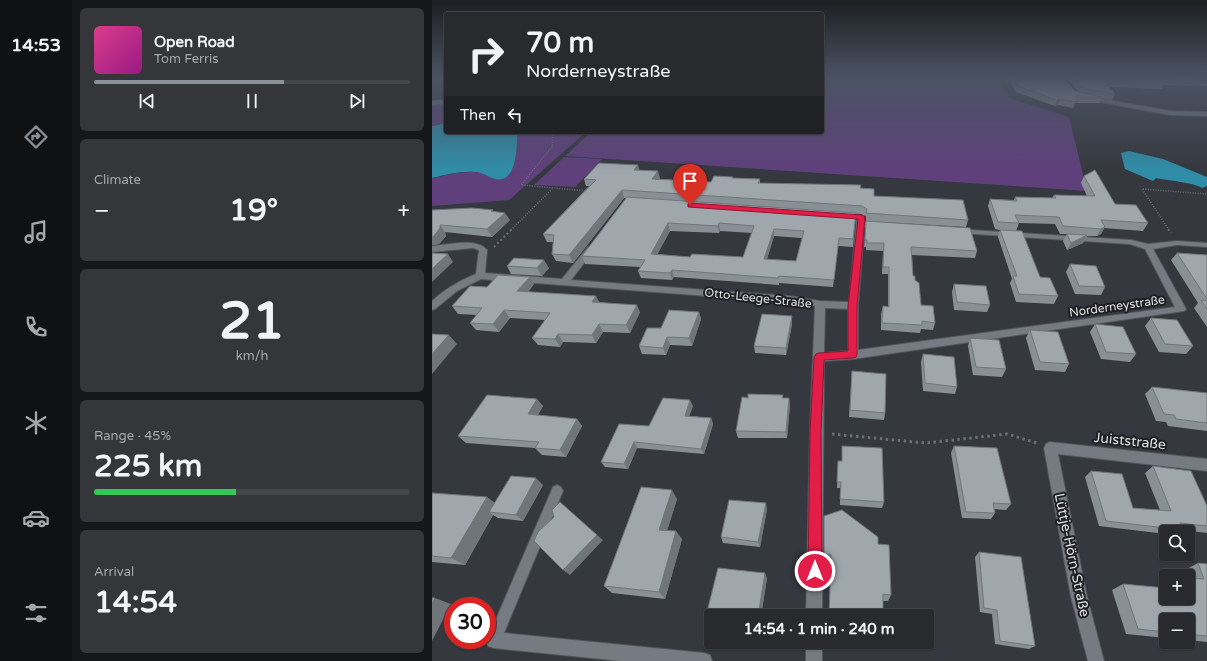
<!DOCTYPE html>
<meta charset="utf-8">
<style>
:root{--surface:#282a2e;--page:#34363a;--text:#f1f3f6;--muted:#a5a7aa;--line:#44464a;--accent:#8c9099}
body{margin:0;font-family:"Varela Round",sans-serif;background:var(--page);color:var(--text);height:100vh;display:flex;flex-direction:column;font-size:15px;white-space:nowrap}
*{box-sizing:border-box;margin:0}
p{font-size:13px;color:var(--muted)}
.icon{flex:none;width:22px;height:22px;fill:none;stroke:currentColor;stroke-width:2;stroke-linecap:round;stroke-linejoin:round}
.map{position:relative;flex:1;overflow:hidden}
.details{display:flex;flex-direction:column;gap:8px;padding:8px;background:#161719;width:360px}
.details>*{flex:none}
.guide{position:absolute;left:12px;top:12px;width:380px;height:122px;border-radius:4px;box-shadow:0 1px 3px #0004,0 0 0 1px var(--line);background:#282a2e;color:var(--text);overflow:hidden}
.tools{position:absolute;left:727px;top:525px;display:grid;gap:8px}
.tools a{display:grid;place-items:center;width:36px;height:36px;border-radius:4px;background:var(--surface);box-shadow:0 1px 3px #0004,0 0 0 1px var(--line);font-size:20px}
.speed{position:absolute;left:12px;top:597px;display:flex;gap:8px;font-size:20px;font-weight:700;text-align:center}
.speed>*{display:grid;place-content:center;width:52px;height:52px;border-radius:50%;background:var(--surface);box-shadow:0 1px 3px #0004,0 0 0 1px var(--line);line-height:1}
.speed .limit{border:6px solid #d22;background:#fff;color:#111}
.pin{position:absolute;display:grid;place-items:center;width:34px;height:34px;color:#fff;margin:-41px -17px;border-radius:50% 50% 50% 0;rotate:-45deg;box-shadow:0 0 4px #0007}
.pin .icon{rotate:45deg}
.me{position:absolute;width:44px;margin:-22px;rotate:0deg;stroke-linejoin:round;filter:drop-shadow(0 0 3px #0008)}
.turn{display:flex;align-items:center;gap:14px;height:84px;padding:0 16px;font-size:18px}
.turn .icon{width:52px;height:52px;stroke-width:2.5}
.turn b{display:block;font-size:28px;line-height:34px}
.then{display:flex;align-items:center;height:38px;padding:0 16px;background:#0003;gap:8px;font-size:15px}
.big{font-size:30px;font-weight:700;line-height:1.1}
.details .card{flex:1;display:flex;flex-direction:column;justify-content:center;gap:6px;min-width:0;padding:0 14px;border-radius:6px;background:var(--page)}
.details .dial{align-items:center;gap:0}
.dial b{font-size:52px;line-height:1}
.song{display:flex;align-items:center;gap:12px}
.cover{width:48px;height:48px;border-radius:6px;background:linear-gradient(135deg,hsl(330 70% 55%),hsl(310 70% 35%))}
.played{height:4px;border-radius:2px;background:linear-gradient(90deg,var(--accent) 60%,var(--line) 60%)}
.keys{display:flex;justify-content:space-around;direction:ltr}
.heat{display:flex;justify-content:space-between;align-items:center;font-size:22px;direction:ltr}
.charge{height:6px;border-radius:3px;background:linear-gradient(90deg,#34c759 45%,var(--line) 0)}
.trip{position:absolute;left:272px;top:609px;width:230px;height:40px;border-radius:4px;background:var(--surface);box-shadow:0 1px 3px #0004,0 0 0 1px var(--line);font-weight:700;line-height:40px;text-align:center}
main{display:flex;flex:1;min-height:0}
.tab-bar{display:flex;flex-direction:column;width:72px;justify-content:space-around;align-items:center;background:#101112;color:var(--muted)}
.tab-bar .icon{width:28px;height:28px}
.tab-bar .on{color:var(--accent)}
.tab-bar b{font-size:18px;color:var(--text)}
.map>svg:first-child{display:block}
.green{fill:#5f407c}
.water{fill:#308da8}
.lines{fill:none;stroke-linecap:round;stroke-linejoin:round}
.lane-casing{stroke:#52555a;stroke-width:2}
.street-casing{stroke:#52555a;stroke-width:2}
.path-far2{stroke:#6b6e73;stroke-width:1.5;stroke-dasharray:1 1.5;stroke-linecap:butt}
.path-far1{stroke:#6b6e73;stroke-width:2;stroke-dasharray:2 2.5;stroke-linecap:butt}
.path{stroke:#6b6e73;stroke-width:3;stroke-dasharray:2.5 3.5;stroke-linecap:butt}
.lane{fill:#767a82;fill-rule:evenodd}
.street{fill:#767a82;fill-rule:evenodd}
.wall{fill:#899095;fill-rule:evenodd}
.shaded-wall{fill:#6f7579}
.building{fill:#9fa7ad;stroke:#6f7579;fill-rule:evenodd}
.route{fill:#e11d48;stroke:#92132f}
.labels{text-anchor:middle;dominant-baseline:central;stroke-width:4;stroke-linejoin:round;paint-order:stroke}
.street-label{font-size:12px;fill:#dde0e4;stroke:#1e1f22}
.near-street-label{font-size:14px;fill:#dde0e4;stroke:#1e1f22}
</style>
<main>
<nav class="tab-bar">
<b>14:53</b>
<svg class="icon on" aria-label="directions" viewBox="0 0 24 24"><path d="M12 3l9 9-9 9-9-9zM9 14v-3h6M13 9l2 2-2 2"/></svg>
<svg class="icon" aria-label="music" viewBox="0 0 24 24"><path d="M9 18V5l10-2v13"/><circle cx="6" cy="18" r="3"/><circle cx="16" cy="16" r="3"/></svg>
<svg class="icon" aria-label="phone" viewBox="0 0 24 24"><path d="M5 4h4l2 5-3 2q2 4 5 5l2-3 5 2v4C11 20 4 13 5 4z"/></svg>
<svg class="icon" aria-label="climate" viewBox="0 0 24 24"><path d="M12 3v18M4 7l16 10M4 17L20 7"/></svg>
<svg class="icon" aria-label="car" viewBox="0 0 24 24"><path d="M5 17H2v-5l4-1 3-4h7l3 4 3 1v5h-3M9 17h6M6 11h13"/><circle cx="7" cy="17" r="2"/><circle cx="17" cy="17" r="2"/></svg>
<svg class="icon" aria-label="filters" viewBox="0 0 24 24"><path d="M4 7h16M4 17h16"/><circle cx="9" cy="7" r="2"/><circle cx="15" cy="17" r="2"/></svg>
</nav>
<section class="details">
<div class="card">
<div class="song"><i class="cover"></i><div><b>Open Road</b><p>Tom Ferris</p></div></div>
<div class="played"></div>
<div class="keys"><svg class="icon" aria-label="previous" viewBox="0 0 24 24"><path d="M18 5L8 12l10 7zM5 5v14"/></svg><svg class="icon" aria-label="pause" viewBox="0 0 24 24"><path d="M8 5v14M16 5v14"/></svg><svg class="icon" aria-label="next" viewBox="0 0 24 24"><path d="M6 5l10 7-10 7zM19 5v14"/></svg></div>
</div>
<div class="card"><p>Climate</p>
<div class="heat"><a>−</a><b class="big">19°</b><a>+</a></div>
</div>
<div class="card dial"><b>21</b><p>km/h</p></div>
<div class="card"><p>Range · 45%</p><b class="big">225 km</b><div class="charge"></div></div>
<div class="card"><p>Arrival</p><b class="big">14:54</b></div>
</section>
<div class="map">
<svg width="775" height="661" viewBox="0 0 775 661">
<rect width="100%" height="100%" fill="#35383e"/>
<g class="green">
<polygon points="390,78 564,78 577,98 637,117 655,191 133,156 159,132 390,132"/>
<polygon points="14,100 14,123 0,126 0,101"/>
<path d="M 85,132 L 154,132 L 77,200 L 0,206 L 0,178 C 20,174 44,166 62,179 C 66,178 71,177 75,175 C 86,170 84,143 85,132 Z"/>
<polygon points="132,157 170,159 143,187 102,185"/>
</g>
<g class="water">
<path d="M 14,123 L 14,132 L 85,132 C 85,145 86,184 63,179 C 56,177 53,173 43,172 C 28,171 14,175 0,178 L 0,126 Z"/>
<path d="M 697,151 L 731,159 L 775,177 L 775,186 L 770,188 C 764,183 733,180 724,178 L 721,181 L 693,169 L 689,153 Z"/>
</g>
<g class="lines">
<g class="lane-casing">
<polygon id="lane" points="125,485 129,487 131,491 67,645 62,647 57,645 55,640 121,487"/>
</g>
<g class="street-casing">
<g id="street">
<polygon points="654,96 738,111 775,112 775,116 738,115 652,99 652,97"/>
<polygon points="14,100 14,104 0,105 0,101"/>
<path d="M 408,214 L 432,215 L 432,222 L 447,224 L 451,226 L 447,228 L 432,227 L 426,306 L 426,350 L 743,307 L 713,249 L 698,244 L 527,233 L 524,233 L 524,229 L 699,240 L 716,244 L 745,241 L 775,243 L 775,247 L 745,245 L 721,249 L 754,309 L 752,311 L 421,359 L 392,361 L 390,616 L 374,616 L 378,432 L 383,306 L 357,302 L 49,279 L 25,291 L 3,309 L 0,310 L 0,301 C 13,289 27,281 44,274 L 47,250 L 41,248 L 0,252 L 0,246 C 15,245 45,237 55,250 L 53,273 L 130,279 L 156,247 L 159,246 L 163,249 L 139,280 L 357,296 L 388,301 L 417,302 L 425,219 L 408,218 ZM 393,308 L 416,309 L 416,351 L 392,353 Z"/>
<polygon points="618,442 775,459 775,471 626,454 655,597 672,661 656,661 639,597 612,448 614,444"/>
<polygon points="62,632 272,653 278,655 280,661 189,661 62,648 56,646 54,640 56,634"/>
<rect x="374" y="642" width="16" height="19"/>
</g>
</g>
<g class="path-far2">
<polyline points="121,132 120,147 89,185 155,191"/>
<polyline points="79,230 120,189"/>
<polyline points="737,230 710,189 775,194"/>
</g>
<g class="path-far1">
<polyline points="736,229 739,233"/>
<polyline points="62,247 80,229"/>
</g>
<polyline class="path" points="400,434 494,443 575,434 605,443"/>
<use href="#lane" class="lane"/>
<use href="#street" class="street"/>
</g>
<g class="wall">
<polygon points="576,78 632,78 643,91 646,91 634,78 775,78 775,86 732,85 730,89 677,87 683,94 680,100 669,98 667,103 643,103 641,108 626,105 623,106 584,92"/>
<path d="M 207,170 L 228,178 L 227,179 L 279,182 L 301,177 L 301,178 L 328,179 L 328,183 L 428,188 L 442,196 L 536,220 L 534,227 L 434,221 L 434,216 L 429,214 L 361,209 L 424,213 L 421,247 L 406,246 L 401,287 L 347,283 L 347,285 L 242,277 L 240,280 L 209,278 L 206,271 L 208,267 L 153,264 L 150,256 L 195,198 L 192,198 L 141,263 L 124,261 L 120,254 L 121,242 L 115,242 L 111,234 L 157,186 L 154,186 L 152,179 ZM 238,231 L 287,233 L 288,231 L 320,233 L 311,257 L 258,257 L 225,254 ZM 342,236 L 370,238 L 364,261 L 335,259 Z"/>
<polygon points="652,176 683,204 716,223 711,231 672,228 669,234 665,236 655,236 651,243 635,250 631,241 635,234 628,234 623,224 587,223 584,231 608,277 626,296 622,304 584,302 578,283 580,279 566,237 568,230 563,229 556,206 558,199 582,200 583,197 620,198 622,195 655,196 649,183"/>
<polygon points="0,210 63,212 78,220 60,237 13,232 14,236 7,244 0,245"/>
<polygon points="434,221 545,251 543,258 480,255 481,276 483,280 489,305 503,323 501,330 489,329 488,333 449,330 449,314 451,306 456,307 456,274 450,274 451,251 434,250 434,247 432,247"/>
<polygon points="745,253 775,255 775,327 762,308 766,303 739,260"/>
<polygon points="638,264 673,287 669,295 643,294 634,272"/>
<polygon points="75,266 117,268 110,276 79,274"/>
<polygon points="102,284 96,292 168,303 208,312 198,333 171,332 164,343 131,342 128,347 106,345 100,338 113,320 78,318 67,332 44,330 38,323 45,315 26,314 20,306 55,287"/>
<polygon points="522,284 558,305 555,312 522,310 520,292"/>
<polygon points="267,312 269,319 260,346 238,345 234,355 210,354 207,346 229,328"/>
<polygon points="719,318 761,346 754,354 727,352 713,326"/>
<polygon points="360,324 354,355 323,353 322,346"/>
<polygon points="663,324 704,354 698,362 669,359 658,332"/>
<polygon points="598,330 637,364 633,372 603,370 594,338"/>
<polygon points="538,338 574,369 570,377 541,375 536,346"/>
<polygon points="491,354 525,387 523,394 491,391 489,362"/>
<polygon points="420,371 453,413 452,420 417,417"/>
<polygon points="720,387 775,393 775,431 736,426 734,422 724,421 713,394"/>
<polygon points="351,395 351,398 357,398 358,405 355,438 306,438 304,431 316,398"/>
<polygon points="111,406 106,415 145,419 150,426 134,457 110,455 103,448 34,443 26,436"/>
<polygon points="261,406 257,416 279,418 281,424 272,454 205,448 196,469 173,467 169,462 217,426"/>
<polygon points="410,446 452,502 450,508 408,505 408,488 405,488 406,461 410,461"/>
<polygon points="522,446 579,504 574,510 562,509 563,513 559,519 530,518 519,453"/>
<polygon points="721,466 775,506 775,533 750,530 747,532 734,532 734,534 667,526 653,477 659,471 701,508 728,510 713,473"/>
<polygon points="111,485 91,521 66,518 61,515 33,565 0,562 0,493 63,503"/>
<polygon points="245,499 235,530 250,539 233,599 180,593 172,586"/>
<polygon points="335,509 328,547 291,543 289,537"/>
<polygon points="392,516 446,544 459,595 456,601 451,601 399,562 392,562"/>
<polygon points="547,552 603,646 597,649 563,644 560,614 548,612 543,557"/>
<polygon points="766,563 775,564 775,642 756,640 756,620 734,620 734,638 694,634 680,590 691,584 730,588 728,583 734,580 734,598 756,598 756,576 755,576 753,570"/>
<polygon points="335,578 329,616 279,616 275,612"/>
</g>
<g class="shaded-wall">
<polygon points="628,99 626,105 623,106 625,100"/>
<polygon points="206,165 208,172 202,170"/>
<polygon points="226,171 228,178 222,186 220,179"/>
<polygon points="190,190 192,198 141,263 137,255"/>
<polygon points="73,213 78,220 60,237 55,229"/>
<polygon points="236,223 238,231 222,261 219,254"/>
<polygon points="287,223 288,231 287,233 286,226"/>
<polygon points="8,225 13,232 14,236 7,244 0,245 0,237"/>
<polygon points="673,227 669,234 665,236 669,229"/>
<polygon points="342,229 342,236 333,266 332,259"/>
<polygon points="655,235 651,243 635,250 639,243"/>
<polygon points="16,254 21,262 0,282 0,269"/>
<polygon points="112,260 117,268 110,276 105,268"/>
<polygon points="240,270 242,277 240,280 238,273"/>
<polygon points="98,277 102,284 90,299 85,291"/>
<polygon points="164,296 168,303 160,302"/>
<polygon points="205,305 208,312 198,333 194,325"/>
<polygon points="72,310 78,318 67,332 61,324"/>
<polygon points="267,312 269,319 260,346 257,338"/>
<polygon points="360,316 360,324 354,355 354,348"/>
<polygon points="167,324 171,332 164,343 160,335"/>
<polygon points="126,334 131,342 128,347 123,339"/>
<polygon points="17,335 25,344 0,374 0,354"/>
<polygon points="235,337 238,345 234,355 231,348"/>
<polygon points="357,398 358,405 355,438 354,432"/>
<polygon points="105,399 111,406 102,421 96,414"/>
<polygon points="258,400 261,406 255,422 253,416"/>
<polygon points="279,418 281,424 272,454 269,449"/>
<polygon points="145,419 150,426 134,457 128,450"/>
<polygon points="202,442 205,448 196,469 192,464"/>
<polygon points="104,478 111,485 91,521 84,515"/>
<polygon points="240,490 245,499 233,538 227,530"/>
<polygon points="55,497 67,506 57,512 61,515 33,565 19,558"/>
<polygon points="334,503 335,509 328,547 326,542"/>
<polygon points="244,531 250,539 233,599 227,592"/>
<polygon points="165,535 171,540 138,575 131,570"/>
<polygon points="333,573 335,578 329,616 326,616"/>
<polygon points="3,598 19,604 0,641 0,604"/>
</g>
<g class="building">
<polygon points="581,78 632,78 643,91 669,97 644,97 644,102 628,99 625,100 586,86"/>
<polygon points="641,78 775,78 775,81 728,79 733,83 672,81 683,94 654,89 648,86"/>
<polygon points="167,163 206,165 202,170 226,171 220,179 279,182 282,176 301,177 300,178 328,179 326,183 429,185 428,188 442,189 442,196 531,200 536,220 434,213 435,209 430,206 190,190 137,255 120,254 122,235 111,234 164,180 152,179"/>
<polygon points="663,170 683,204 704,205 716,223 669,220 673,227 669,229 631,226 627,217 583,215 587,223 566,222 558,199 585,201 583,197 624,198 622,195 663,196 652,176"/>
<path d="M 195,197 L 424,213 L 421,239 L 407,238 L 402,280 L 347,276 L 346,278 L 240,270 L 238,273 L 206,271 L 213,260 L 150,256 ZM 236,223 L 286,226 L 287,223 L 322,226 L 311,257 L 260,254 L 258,257 L 219,254 ZM 342,229 L 372,231 L 364,261 L 332,259 Z"/>
<polygon points="40,208 61,210 59,211 73,213 55,229 8,225 8,228 1,237 0,237 0,210"/>
<polygon points="434,221 538,228 545,251 479,247 481,276 483,276 483,280 487,283 489,305 501,306 503,323 490,321 490,325 450,323 451,306 457,307 457,267 451,267 452,243 435,243 435,240 433,240"/>
<polygon points="568,230 590,231 608,277 618,278 626,296 587,294 581,276 585,276"/>
<polygon points="635,234 655,235 639,243"/>
<polygon points="0,253 16,254 0,269"/>
<polygon points="745,253 775,255 775,299"/>
<polygon points="82,258 112,260 105,268 75,266"/>
<polygon points="638,264 664,266 673,287 647,286"/>
<polygon points="66,275 98,277 85,291 164,296 160,302 205,305 194,325 167,324 160,335 126,334 123,339 100,338 118,313 72,310 61,324 38,323 50,308 20,306 38,286 55,287"/>
<polygon points="522,284 554,286 558,305 525,302"/>
<polygon points="769,300 775,301 775,309"/>
<polygon points="237,310 267,312 257,338 235,337 231,348 207,346 215,328 229,328"/>
<polygon points="330,314 360,316 354,348 322,346"/>
<polygon points="719,318 745,320 761,346 733,344"/>
<polygon points="663,324 691,327 704,354 674,352"/>
<polygon points="598,330 626,332 637,364 608,362"/>
<polygon points="0,334 17,335 0,354"/>
<polygon points="538,338 567,340 574,369 544,367"/>
<polygon points="491,354 522,357 525,387 493,383"/>
<polygon points="420,371 454,374 453,413 418,410"/>
<polygon points="720,387 775,393 775,423 744,419 742,415 732,414"/>
<polygon points="316,394 351,395 350,398 357,398 354,432 304,431 310,397 316,398"/>
<polygon points="55,395 105,399 96,414 145,419 128,450 103,448 107,442 26,436"/>
<polygon points="231,398 258,400 253,416 279,418 269,449 202,442 192,464 169,462 187,424 217,426"/>
<polygon points="410,446 450,448 452,502 408,499 409,482 405,482 406,461 410,461"/>
<polygon points="522,446 565,448 579,504 561,503 563,513 534,512"/>
<polygon points="721,466 759,471 775,506 775,526 748,523 751,530 674,521 659,471 690,474 701,508 739,511"/>
<polygon points="79,476 104,478 84,515 57,512"/>
<polygon points="209,487 240,490 227,530 244,531 227,592 172,586"/>
<polygon points="0,493 55,497 19,558 0,556"/>
<polygon points="297,500 334,503 326,542 289,537"/>
<polygon points="128,502 165,535 131,570 102,541 106,532 122,517 120,510"/>
<polygon points="410,510 446,537 446,544 457,545 459,595 451,594 451,616 397,616 399,555 392,554 392,516"/>
<polygon points="547,552 589,557 603,646 568,641 565,610 552,608"/>
<polygon points="766,563 775,564 775,636 756,634 756,620 734,620 734,632 706,629 691,584 734,588 734,598 756,598 756,578 772,579"/>
<polygon points="286,568 333,573 326,616 306,616 275,612"/>
<polygon points="0,598 3,598 0,604"/>
</g>
<linearGradient id="sky" x2="0" y2="1"><stop stop-color="#1d1f22"/><stop offset="0.46" stop-color="#4b5363"/><stop offset="1" stop-color="#4b5363" stop-opacity="0"/></linearGradient>
<rect width="775" height="171" fill="url(#sky)"/>
<polygon class="route" points="258,203 430,215 433,217 425,306 425,355 424,357 421,358 392,360 389,432 390,571 388,576 383,578 378,576 376,571 378,432 382,357 384,354 387,353 416,351 416,306 426,219 256,207 256,204"/>
<g class="labels">
<g class="street-label">
<text transform="translate(326 298) rotate(6)">Otto-Leege-Straße</text>
<text transform="translate(685 306) rotate(-8)">Norderneystraße</text>
</g>
<g class="near-street-label">
<text transform="translate(698 441) rotate(6)">Juiststraße</text>
<text transform="translate(640 555) rotate(78)">Lüttje-Hörn-Straße</text>
</g>
</g>
</svg>
<div class="tools">
<a><svg class="icon" aria-label="search" viewBox="0 0 24 24"><circle cx="10" cy="10" r="6"/><path d="M15 15l6 6"/></svg></a>
<a>+</a>
<a>−</a>
</div>
<div class="speed"><div class="limit">30</div></div>
<div class="pin" style="left:258px;top:205px;background:#d93025"><svg class="icon" aria-label="arrive" viewBox="0 0 24 24"><path d="M6 21V4h12l-3 4 3 4H6"/></svg></div>
<svg class="me" style="left:383px;top:571px" viewBox="-20 -20 40 40"><circle r="17" fill="#e11d48" stroke="#fff" stroke-width="3"/><path d="M0-11L8 9 0 5-8 9z" fill="#fff"/></svg>
<div class="trip">14:54 · 1 min · 240 m</div>
<div class="guide">
<div class="turn"><svg class="icon" aria-label="right" viewBox="0 0 24 24"><path d="M7 20v-9h11M14 6l5 5-5 5"/></svg><div><b>70 m</b>Norderneystraße</div></div>
<div class="then">Then<svg class="icon" aria-label="left" viewBox="0 0 24 24"><path d="M17 20v-9H6M10 6l-5 5 5 5"/></svg></div>
</div>
</div>
</main>
